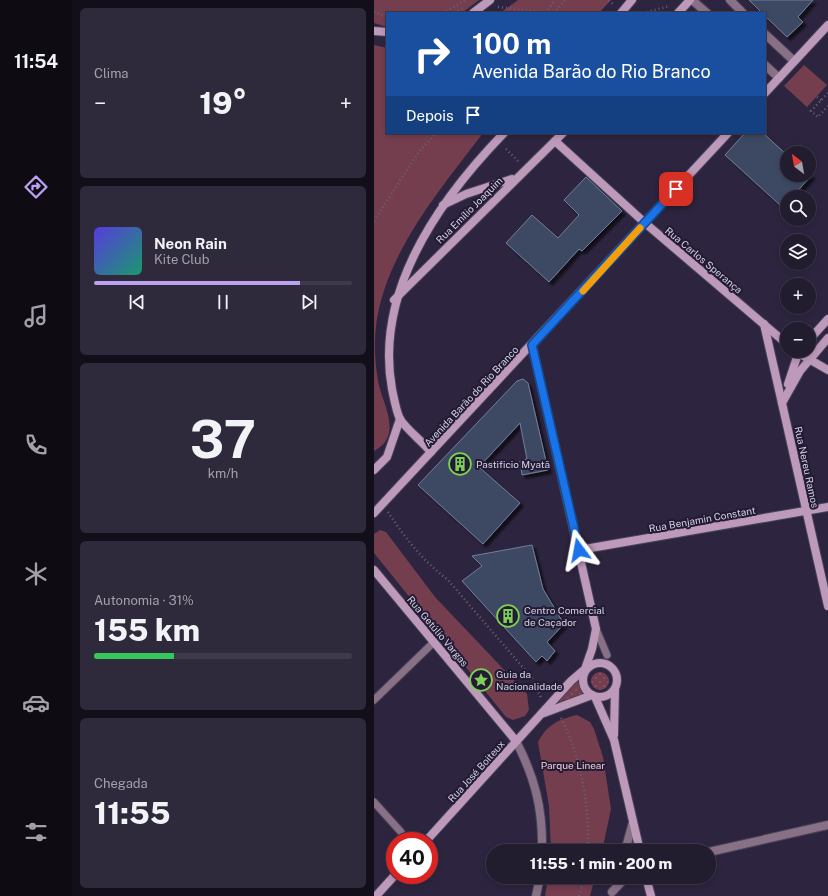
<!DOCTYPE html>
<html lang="pt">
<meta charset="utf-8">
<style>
:root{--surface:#221c2f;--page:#2e293b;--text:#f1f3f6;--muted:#a2a1aa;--line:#3f3a4b;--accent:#bca0f2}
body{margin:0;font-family:"Public Sans",sans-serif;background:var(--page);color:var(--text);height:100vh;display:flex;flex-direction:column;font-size:15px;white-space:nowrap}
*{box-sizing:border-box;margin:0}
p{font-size:13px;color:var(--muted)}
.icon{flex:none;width:22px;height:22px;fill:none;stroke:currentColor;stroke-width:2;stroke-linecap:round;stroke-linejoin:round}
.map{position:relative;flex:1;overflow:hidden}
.drawer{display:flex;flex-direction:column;gap:8px;padding:8px;background:#130f1a;width:302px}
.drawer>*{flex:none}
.top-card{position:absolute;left:12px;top:12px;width:380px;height:122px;border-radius:0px;box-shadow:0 2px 6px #0003,0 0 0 1px var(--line);background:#1a4fa0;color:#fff;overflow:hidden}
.needle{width:26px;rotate:329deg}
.fabs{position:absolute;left:406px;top:146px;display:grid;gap:8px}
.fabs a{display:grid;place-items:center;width:36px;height:36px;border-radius:50%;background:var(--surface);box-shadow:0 2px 6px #0003,0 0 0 1px var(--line);font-size:20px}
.speed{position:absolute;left:12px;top:832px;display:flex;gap:8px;font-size:20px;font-weight:700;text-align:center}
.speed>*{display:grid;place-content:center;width:52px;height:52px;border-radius:50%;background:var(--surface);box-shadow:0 2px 6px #0003,0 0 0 1px var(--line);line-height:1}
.speed .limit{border:6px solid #d22;background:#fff;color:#111}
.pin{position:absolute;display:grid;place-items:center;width:34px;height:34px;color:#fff;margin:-17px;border-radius:8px;box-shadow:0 2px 6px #0006}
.me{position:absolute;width:44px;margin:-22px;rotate:347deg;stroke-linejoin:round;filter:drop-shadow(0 0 3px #0008)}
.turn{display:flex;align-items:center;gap:14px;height:84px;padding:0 20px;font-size:18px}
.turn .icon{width:52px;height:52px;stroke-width:2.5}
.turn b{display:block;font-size:28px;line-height:34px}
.then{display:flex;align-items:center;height:38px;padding:0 20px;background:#0003;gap:8px;font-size:15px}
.big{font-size:30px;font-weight:800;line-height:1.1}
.drawer .widget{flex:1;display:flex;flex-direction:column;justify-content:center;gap:6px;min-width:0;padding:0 14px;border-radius:6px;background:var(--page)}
.drawer .dial{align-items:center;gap:0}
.dial b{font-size:52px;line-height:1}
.song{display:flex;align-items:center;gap:12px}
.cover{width:48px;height:48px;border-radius:6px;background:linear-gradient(135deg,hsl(250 70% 55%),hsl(160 70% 35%))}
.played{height:4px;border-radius:2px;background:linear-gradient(90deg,var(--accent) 80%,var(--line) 80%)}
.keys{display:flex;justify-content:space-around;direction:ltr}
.heat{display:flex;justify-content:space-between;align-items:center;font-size:22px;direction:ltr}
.charge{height:6px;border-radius:3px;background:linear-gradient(90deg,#34c759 31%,var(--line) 0)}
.trip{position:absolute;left:112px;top:844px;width:230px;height:40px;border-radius:20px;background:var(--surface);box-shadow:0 2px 6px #0003,0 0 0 1px var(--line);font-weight:800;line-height:40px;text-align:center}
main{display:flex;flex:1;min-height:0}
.tabs{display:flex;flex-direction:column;width:72px;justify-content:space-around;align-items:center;background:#0e0b13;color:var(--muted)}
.tabs .icon{width:28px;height:28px}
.tabs .on{color:var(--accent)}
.tabs b{font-size:18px;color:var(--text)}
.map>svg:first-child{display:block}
.grass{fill:url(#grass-dots)}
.park{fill:#753e4f}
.building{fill:#3d4964;stroke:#717f9c;filter:url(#shadow)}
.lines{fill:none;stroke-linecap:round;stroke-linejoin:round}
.lane-casing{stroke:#484159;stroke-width:9}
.street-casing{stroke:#484159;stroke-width:10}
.secondary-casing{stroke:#484159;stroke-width:10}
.path{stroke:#686178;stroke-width:2.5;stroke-dasharray:1 3;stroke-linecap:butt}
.lane{stroke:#887186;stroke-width:7}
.street{stroke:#887186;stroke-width:8}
.secondary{stroke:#bd99ba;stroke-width:8}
.route-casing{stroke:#114b97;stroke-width:10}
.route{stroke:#1a73e8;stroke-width:7}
.slow{stroke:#f59e0b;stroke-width:7}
.labels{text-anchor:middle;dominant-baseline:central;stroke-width:4;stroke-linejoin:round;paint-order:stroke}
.street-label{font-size:10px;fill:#d5d1e2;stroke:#231b35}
.poi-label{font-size:10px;fill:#d5d1e2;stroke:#231b35;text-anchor:start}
.park-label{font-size:10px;fill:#f6ccd7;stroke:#231b35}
</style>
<main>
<nav class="tabs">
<b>11:54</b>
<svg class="icon on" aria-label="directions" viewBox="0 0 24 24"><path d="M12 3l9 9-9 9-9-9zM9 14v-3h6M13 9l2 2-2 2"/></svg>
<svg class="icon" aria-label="music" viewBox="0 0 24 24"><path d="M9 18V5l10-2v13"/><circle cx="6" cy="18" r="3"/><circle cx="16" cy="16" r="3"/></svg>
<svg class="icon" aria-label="phone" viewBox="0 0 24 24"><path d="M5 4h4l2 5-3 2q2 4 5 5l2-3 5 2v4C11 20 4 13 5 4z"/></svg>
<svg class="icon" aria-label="climate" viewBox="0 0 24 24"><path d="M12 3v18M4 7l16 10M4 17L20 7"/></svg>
<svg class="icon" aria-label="car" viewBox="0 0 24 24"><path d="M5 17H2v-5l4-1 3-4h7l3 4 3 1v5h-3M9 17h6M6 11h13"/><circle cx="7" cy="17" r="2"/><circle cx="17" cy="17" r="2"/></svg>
<svg class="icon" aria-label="filters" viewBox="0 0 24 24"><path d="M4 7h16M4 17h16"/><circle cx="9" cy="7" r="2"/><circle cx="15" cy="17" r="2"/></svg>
</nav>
<section class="drawer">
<div class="widget"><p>Clima</p>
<div class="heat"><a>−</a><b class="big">19°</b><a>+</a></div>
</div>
<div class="widget">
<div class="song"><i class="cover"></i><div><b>Neon Rain</b><p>Kite Club</p></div></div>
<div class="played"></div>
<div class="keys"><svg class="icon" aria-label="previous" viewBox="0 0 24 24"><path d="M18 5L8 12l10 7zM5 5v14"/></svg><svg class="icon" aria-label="pause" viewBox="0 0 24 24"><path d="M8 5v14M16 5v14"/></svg><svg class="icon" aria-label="next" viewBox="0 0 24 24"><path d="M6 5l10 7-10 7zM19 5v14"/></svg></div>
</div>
<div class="widget dial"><b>37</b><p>km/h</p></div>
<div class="widget"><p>Autonomia · 31%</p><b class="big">155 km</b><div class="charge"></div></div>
<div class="widget"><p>Chegada</p><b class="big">11:55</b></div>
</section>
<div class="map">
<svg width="454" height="896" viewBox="0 0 454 896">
<defs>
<pattern id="grass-dots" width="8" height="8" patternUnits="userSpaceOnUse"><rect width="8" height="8" fill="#753e4f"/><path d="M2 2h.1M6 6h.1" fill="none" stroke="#885968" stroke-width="1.8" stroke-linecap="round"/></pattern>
<filter id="shadow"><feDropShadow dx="3.5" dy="3.5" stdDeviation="1" flood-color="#0009"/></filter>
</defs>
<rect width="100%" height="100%" fill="#2d253f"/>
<g class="grass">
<circle cx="226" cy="681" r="9"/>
<polygon points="206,678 210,696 185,703 182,701"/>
</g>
<g class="park">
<polygon points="0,0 105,0 88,13 13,13 13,27 0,23"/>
<polygon points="144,0 237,0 225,13 126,13"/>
<path d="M 0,45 L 13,48 L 13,133 L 109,133 C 66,190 11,253 2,326 C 0,344 1,363 4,381 C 8,403 30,436 0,451 Z"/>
<polygon points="430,65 453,85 433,107 410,86"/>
<polygon points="6,530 12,532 61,597 153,694 155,710 151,716 139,720 132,717 0,553 0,534"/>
<path d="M 203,715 L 216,722 L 220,729 L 229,757 L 237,809 L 228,851 L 177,851 L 175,806 L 164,742 C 172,726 184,719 203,715 Z"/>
<polygon points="174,877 221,877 216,896 171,896"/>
</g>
<g class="building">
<polygon points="375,0 439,0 424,17 429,22 413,37 391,16 391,13 388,13"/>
<polygon points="371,133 389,133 413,155 413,175 438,175 418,197 413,197 413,203 406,210 406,205 351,155"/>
<polygon points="212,177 248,211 208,251 205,249 175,282 132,243 158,215 184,238 205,215 190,200"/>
<polygon points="149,379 154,383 174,470 148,475 146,461 153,459 146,423 105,467 146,503 109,544 44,485 143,381"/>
<polygon points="158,545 169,589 190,624 173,642 181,651 173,661 168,656 162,662 88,581 108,566 98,556"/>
</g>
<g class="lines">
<g class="lane-casing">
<g id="lane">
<polyline points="222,629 233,655"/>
<polyline points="0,700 60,642"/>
<polyline points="0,802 27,832"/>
</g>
</g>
<g class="street-casing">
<g id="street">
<polyline points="318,0 333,13"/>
<polyline points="356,0 369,13"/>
<polyline points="391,34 420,61"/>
<polyline points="391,65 405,78"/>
<path d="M 142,741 C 161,778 169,809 168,851"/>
<polyline points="251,851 259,822"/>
<polyline points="335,852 454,825"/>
<polyline points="238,892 252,877"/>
<polyline points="162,896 166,877"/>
</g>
</g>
<g class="secondary-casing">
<g id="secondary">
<polyline points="99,13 116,0"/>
<polyline points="247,13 258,0"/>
<polyline points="304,13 316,0"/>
<polyline points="0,31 13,32"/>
<polyline points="391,93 454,25"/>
<polyline points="181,141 271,223 413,344"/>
<polyline points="69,205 92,194 138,179"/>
<polyline points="20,300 189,133"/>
<polyline points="390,324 454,606"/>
<polyline points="435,340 454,319"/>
<polyline points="421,351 454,370"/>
<polyline points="414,384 425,351"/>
<polyline points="408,403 426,371 454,338"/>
<path d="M 57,452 C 49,442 32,429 26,419 C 22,411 20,398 18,389 C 0,290 66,199 130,133"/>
<polyline points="0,470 13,457 26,419"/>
<polyline points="0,513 354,133"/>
<polyline points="205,550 454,507"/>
<polyline points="0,570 142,741"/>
<circle cx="226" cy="680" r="17"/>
<polyline points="221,697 240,740 266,851"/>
<polyline points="170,713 218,695"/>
<polyline points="240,735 241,689"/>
<polyline points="52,841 197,681 211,669 218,649 222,629 158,345"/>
<polyline points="272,877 277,896"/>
<polyline points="2,896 21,875"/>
</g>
</g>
<g class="path">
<polyline points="235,0 240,5"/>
<polyline points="124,7 180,13 191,0"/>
<polyline points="0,12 13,17"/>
<polyline points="69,13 92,0"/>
<polyline points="81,13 89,8"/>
<polyline points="172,13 181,0"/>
<polyline points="269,13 296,6"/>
<polyline points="454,93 437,111 444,117 454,106"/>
<polyline points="443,97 447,100"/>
<polyline points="132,149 146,163"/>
<polyline points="0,221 44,153 62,133"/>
<path d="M 14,512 C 31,538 49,561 74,580 L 158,678 L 167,698"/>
<path d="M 187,718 C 208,760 215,804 214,851"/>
<polyline points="205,896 211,877"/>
</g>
<use href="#lane" class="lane"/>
<use href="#street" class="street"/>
<use href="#secondary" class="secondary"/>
</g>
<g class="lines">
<g class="route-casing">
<polyline id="route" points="205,550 158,345 302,189"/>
</g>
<use href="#route" class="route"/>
<polyline class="slow" points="209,291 266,228"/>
</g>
<defs>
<g id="building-ring" transform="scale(1.15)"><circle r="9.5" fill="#231b35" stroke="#7ed053" stroke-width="1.5"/><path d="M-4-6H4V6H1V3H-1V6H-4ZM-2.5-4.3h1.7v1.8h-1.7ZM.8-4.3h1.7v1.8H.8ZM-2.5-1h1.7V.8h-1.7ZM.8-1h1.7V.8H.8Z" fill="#7ed053"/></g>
<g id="sight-ring" transform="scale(1.15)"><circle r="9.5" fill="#231b35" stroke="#7ed053" stroke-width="1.5"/><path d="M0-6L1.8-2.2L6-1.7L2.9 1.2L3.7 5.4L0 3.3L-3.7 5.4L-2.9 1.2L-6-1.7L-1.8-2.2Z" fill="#7ed053"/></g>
</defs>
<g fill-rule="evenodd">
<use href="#building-ring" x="86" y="464"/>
<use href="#building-ring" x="134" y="616"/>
<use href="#sight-ring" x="107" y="680"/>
</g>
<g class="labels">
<g class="street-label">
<text transform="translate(95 210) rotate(-45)">Rua Emílio Joaquim</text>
<text transform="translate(330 260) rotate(40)">Rua Carlos Sperança</text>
<text transform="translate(97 396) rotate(-47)">Avenida Barão do Rio Branco</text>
<text transform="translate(433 467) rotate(78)">Rua Nereu Ramos</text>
<text transform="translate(328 519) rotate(-10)">Rua Benjamin Constant</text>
<text transform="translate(64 631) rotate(50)">Rua Getúlio Vargas</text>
<text transform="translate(102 771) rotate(-48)">Rua José Boiteux</text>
</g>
<g class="poi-label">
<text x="102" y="464">Pastificio Myatã</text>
<text x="150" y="610">Centro Comercial<tspan x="150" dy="12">de Caçador</tspan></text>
<text x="122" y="674">Guia da<tspan x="122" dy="12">Nacionalidade</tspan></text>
</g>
<g class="park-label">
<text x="199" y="765">Parque Linear</text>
</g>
</g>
</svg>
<div class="fabs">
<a><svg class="needle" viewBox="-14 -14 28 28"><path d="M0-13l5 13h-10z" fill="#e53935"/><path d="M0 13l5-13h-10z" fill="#a2a1aa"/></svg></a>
<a><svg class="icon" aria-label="search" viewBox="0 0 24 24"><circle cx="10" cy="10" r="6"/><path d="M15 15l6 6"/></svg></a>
<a><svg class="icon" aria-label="layers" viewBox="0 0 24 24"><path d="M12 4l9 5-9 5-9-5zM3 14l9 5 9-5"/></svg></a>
<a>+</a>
<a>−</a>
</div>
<div class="speed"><div class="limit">40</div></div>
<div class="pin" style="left:302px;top:189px;background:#d93025"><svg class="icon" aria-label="arrive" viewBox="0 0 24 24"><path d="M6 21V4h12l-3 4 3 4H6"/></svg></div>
<svg class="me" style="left:205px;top:550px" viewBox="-20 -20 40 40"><path d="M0-17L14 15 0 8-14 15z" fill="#1a73e8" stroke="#fff" stroke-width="4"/></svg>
<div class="trip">11:55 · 1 min · 200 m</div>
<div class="top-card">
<div class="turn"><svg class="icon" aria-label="right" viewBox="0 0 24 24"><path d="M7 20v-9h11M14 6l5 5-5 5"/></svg><div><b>100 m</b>Avenida Barão do Rio Branco</div></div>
<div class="then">Depois<svg class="icon" aria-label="arrive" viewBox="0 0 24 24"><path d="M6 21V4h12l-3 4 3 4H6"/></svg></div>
</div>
</div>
</main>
